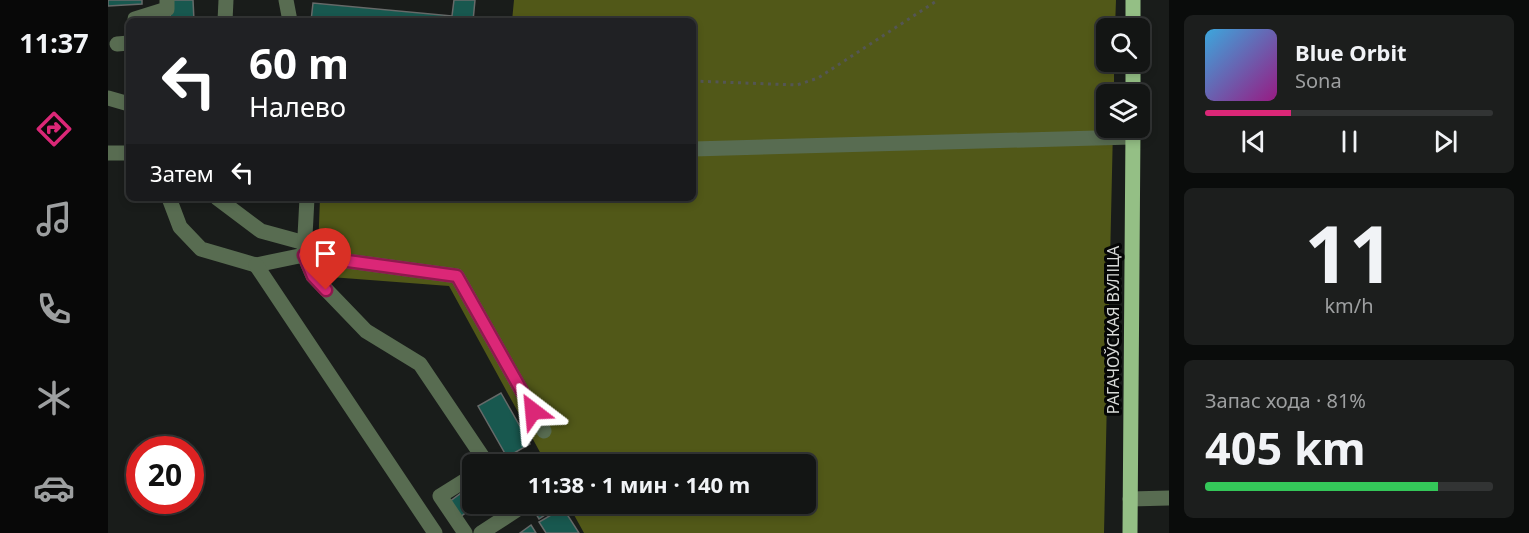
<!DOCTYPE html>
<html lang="ru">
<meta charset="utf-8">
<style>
:root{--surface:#131514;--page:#1c1e1d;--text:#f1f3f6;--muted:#9d9fa0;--line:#323434;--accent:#db2777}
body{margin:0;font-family:"Noto Sans",sans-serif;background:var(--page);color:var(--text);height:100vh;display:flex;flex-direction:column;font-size:22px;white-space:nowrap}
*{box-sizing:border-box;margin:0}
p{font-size:20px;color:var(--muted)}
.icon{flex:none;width:33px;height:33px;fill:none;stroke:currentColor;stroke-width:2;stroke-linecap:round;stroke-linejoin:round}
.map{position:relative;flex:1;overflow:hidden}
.drawer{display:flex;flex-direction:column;gap:15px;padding:15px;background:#0a0c0b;width:360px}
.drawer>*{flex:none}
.guide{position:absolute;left:18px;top:18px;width:570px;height:183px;border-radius:9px;box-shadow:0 3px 9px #0003,0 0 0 2px var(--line);background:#202124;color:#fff;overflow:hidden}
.fabs{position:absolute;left:988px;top:18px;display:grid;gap:12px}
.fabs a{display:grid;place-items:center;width:54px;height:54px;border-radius:9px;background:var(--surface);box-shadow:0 3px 9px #0003,0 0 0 2px var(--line);font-size:30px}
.speed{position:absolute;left:18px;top:436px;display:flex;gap:12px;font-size:30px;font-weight:700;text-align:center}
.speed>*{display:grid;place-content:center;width:78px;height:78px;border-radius:50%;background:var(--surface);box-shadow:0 3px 9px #0003,0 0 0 2px var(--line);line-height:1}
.speed .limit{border:9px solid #d22;background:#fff;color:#111}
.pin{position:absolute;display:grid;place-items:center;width:51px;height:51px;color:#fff;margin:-62px -26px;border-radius:50% 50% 50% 0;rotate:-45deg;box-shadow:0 0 6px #0007}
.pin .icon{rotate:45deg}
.me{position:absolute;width:66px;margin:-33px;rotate:331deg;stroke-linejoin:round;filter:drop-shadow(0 0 4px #0008)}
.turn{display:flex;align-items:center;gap:21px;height:126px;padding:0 24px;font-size:27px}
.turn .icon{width:78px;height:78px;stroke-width:2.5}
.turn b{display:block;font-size:42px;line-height:51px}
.then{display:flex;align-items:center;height:57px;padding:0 24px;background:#0003;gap:12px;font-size:22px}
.big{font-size:45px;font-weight:700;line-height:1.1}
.drawer .tile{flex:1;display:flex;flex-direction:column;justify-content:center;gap:9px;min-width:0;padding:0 21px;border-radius:9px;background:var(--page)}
.drawer .dial{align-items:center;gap:0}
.dial b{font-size:78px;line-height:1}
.song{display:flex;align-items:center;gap:18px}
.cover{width:72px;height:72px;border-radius:9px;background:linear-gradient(135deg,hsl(200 70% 55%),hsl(310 70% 35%))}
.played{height:6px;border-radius:3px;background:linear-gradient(90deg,var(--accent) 30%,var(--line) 30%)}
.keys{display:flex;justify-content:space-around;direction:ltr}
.charge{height:9px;border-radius:4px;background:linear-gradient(90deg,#34c759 81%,var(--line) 0)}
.trip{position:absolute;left:354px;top:454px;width:354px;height:60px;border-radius:9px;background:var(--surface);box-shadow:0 3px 9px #0003,0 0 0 2px var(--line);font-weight:700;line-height:60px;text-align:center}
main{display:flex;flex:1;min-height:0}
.menu{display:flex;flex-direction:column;width:108px;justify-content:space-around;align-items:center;background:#080808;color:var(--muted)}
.menu .icon{width:42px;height:42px}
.menu .selected{color:var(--accent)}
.menu b{font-size:27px;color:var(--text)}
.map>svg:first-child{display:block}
.forest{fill:#515818}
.building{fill:#18584f;stroke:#666a69;stroke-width:1.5}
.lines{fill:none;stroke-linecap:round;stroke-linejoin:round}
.path{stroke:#545654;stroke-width:3;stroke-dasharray:3 4.5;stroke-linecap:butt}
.minor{stroke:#586c51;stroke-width:15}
.major{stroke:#94bf85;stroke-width:15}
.route-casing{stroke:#8e194d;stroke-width:15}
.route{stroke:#db2777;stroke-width:10}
.labels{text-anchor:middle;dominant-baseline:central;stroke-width:6;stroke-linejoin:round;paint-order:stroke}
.street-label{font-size:16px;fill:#d8dad8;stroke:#050606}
</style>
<main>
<nav class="menu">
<b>11:37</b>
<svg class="icon selected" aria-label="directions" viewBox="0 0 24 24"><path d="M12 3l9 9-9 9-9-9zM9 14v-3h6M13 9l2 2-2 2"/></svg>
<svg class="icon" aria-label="music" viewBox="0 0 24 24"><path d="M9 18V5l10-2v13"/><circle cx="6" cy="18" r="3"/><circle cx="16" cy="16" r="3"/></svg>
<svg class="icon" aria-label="phone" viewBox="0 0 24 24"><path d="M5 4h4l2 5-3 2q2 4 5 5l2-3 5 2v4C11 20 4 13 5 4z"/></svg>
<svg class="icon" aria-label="climate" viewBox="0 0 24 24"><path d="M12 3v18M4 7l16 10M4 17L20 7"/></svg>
<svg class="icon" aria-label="car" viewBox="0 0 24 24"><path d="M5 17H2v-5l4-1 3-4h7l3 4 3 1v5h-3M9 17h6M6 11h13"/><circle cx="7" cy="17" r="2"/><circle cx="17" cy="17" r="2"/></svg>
</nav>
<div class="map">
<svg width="1061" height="533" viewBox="0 0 1061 533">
<rect width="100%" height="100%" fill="#191c1a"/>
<polygon class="forest" points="406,0 1008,0 1007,28 999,28 999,62 1006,62 1006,94 999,94 999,128 1005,128 996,533 476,533 460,504 698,504 698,465 439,465 341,286 209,276 212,198 585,198 585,21 404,21"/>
<g class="building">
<polygon points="0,0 34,0 34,4 0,6"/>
<polygon points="63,0 85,0 86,21 62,21"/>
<polygon points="346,0 367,0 365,21 203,21 205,3 344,16"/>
<polygon points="393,393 422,444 399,457 370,406"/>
<polygon points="364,485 364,504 370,504 352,517 341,502"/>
<polygon points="422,504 454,504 431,519"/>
<polygon points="455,508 471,533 438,533 431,522"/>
<polygon points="423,525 428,533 412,533"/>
</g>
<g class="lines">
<polyline class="path" points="585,81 689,85 710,78 830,0"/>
<g class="minor">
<polyline points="178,0 182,21"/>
<polyline points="27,21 27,19 59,9 59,0"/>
<polyline points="117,21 118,0"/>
<polyline points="9,44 21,43"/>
<polyline points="0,98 21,104"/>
<polyline points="585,149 1024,137"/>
<polyline points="0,153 21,153"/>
<polyline points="61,198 72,227 93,249 148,265 196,255 205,276 258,331 312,364 380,465"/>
<polyline points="109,198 153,231 197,243"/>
<polyline points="199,198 196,255 349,276 436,431"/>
<polyline points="148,265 327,533"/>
<polyline points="1022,499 1061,498"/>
<polyline points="357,533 332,496 364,476"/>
<polyline points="373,533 410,509 407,504"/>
</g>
<g class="major">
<polyline points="1025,28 1025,0"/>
<polyline points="1025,94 1025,62"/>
<polyline points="1022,533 1025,128"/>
</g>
</g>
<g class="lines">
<g class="route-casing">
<polyline id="route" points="218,290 205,276 196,255 349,276 425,411"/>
</g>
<use href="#route" class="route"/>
</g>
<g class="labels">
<g class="street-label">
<text transform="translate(1005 330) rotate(-90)">РАГАЧОЎСКАЯ ВУЛІЦА</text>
</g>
</g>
</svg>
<div class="fabs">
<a><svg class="icon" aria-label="search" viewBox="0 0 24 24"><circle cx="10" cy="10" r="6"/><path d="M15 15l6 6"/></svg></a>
<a><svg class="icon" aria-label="layers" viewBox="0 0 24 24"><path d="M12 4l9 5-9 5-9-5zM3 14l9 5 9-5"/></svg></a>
</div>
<div class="speed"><div class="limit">20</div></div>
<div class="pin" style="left:218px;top:290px;background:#d93025"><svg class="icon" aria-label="arrive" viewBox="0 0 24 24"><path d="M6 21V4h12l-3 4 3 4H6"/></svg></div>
<svg class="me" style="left:425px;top:411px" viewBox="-20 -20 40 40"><path d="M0-17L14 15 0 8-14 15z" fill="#db2777" stroke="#fff" stroke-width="4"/></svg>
<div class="trip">11:38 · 1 мин · 140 m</div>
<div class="guide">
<div class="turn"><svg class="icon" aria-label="left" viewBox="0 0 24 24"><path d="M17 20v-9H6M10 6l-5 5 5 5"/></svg><div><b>60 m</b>Налево</div></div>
<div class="then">Затем<svg class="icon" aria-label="left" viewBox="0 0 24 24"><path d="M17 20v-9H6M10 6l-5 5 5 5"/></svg></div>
</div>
</div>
<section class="drawer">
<div class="tile">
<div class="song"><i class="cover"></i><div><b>Blue Orbit</b><p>Sona</p></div></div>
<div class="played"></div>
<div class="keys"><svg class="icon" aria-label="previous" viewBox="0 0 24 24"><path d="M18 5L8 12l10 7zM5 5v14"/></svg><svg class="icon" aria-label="pause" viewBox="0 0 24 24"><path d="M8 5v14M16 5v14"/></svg><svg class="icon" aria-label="next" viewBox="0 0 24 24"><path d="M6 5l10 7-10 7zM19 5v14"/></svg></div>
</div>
<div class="tile dial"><b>11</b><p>km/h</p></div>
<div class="tile"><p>Запас хода · 81%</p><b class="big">405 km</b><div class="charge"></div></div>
</section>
</main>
